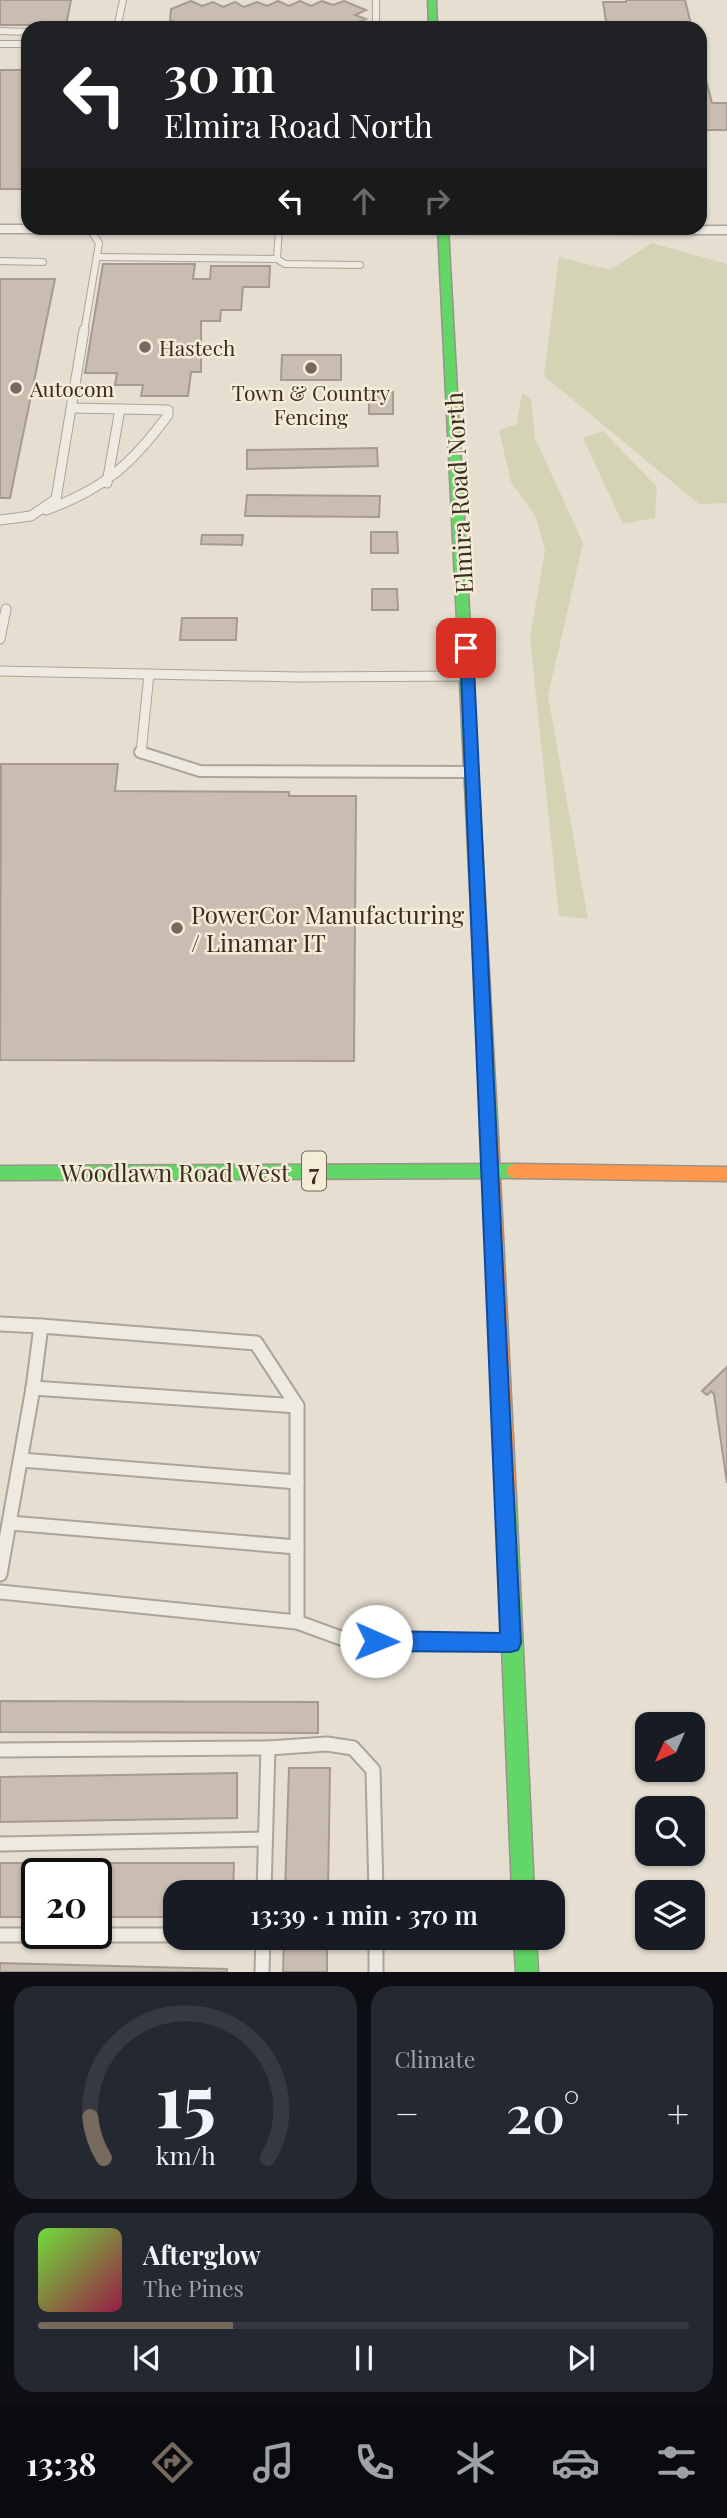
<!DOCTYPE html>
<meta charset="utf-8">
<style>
:root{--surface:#171b24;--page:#242831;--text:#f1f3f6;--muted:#9ea1a6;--line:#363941;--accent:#766a5f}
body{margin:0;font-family:"Playfair Display",serif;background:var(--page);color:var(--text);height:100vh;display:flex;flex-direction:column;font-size:26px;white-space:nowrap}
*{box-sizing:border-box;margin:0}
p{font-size:23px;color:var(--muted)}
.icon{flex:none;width:38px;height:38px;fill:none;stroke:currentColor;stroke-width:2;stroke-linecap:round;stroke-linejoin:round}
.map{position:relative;height:1972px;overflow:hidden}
.sheet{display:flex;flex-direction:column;gap:14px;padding:14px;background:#0d0f14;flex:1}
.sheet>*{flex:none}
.banner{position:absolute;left:21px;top:21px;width:686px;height:214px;border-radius:21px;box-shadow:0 2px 5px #0004;background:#202124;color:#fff;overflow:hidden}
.needle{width:46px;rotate:225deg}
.buttons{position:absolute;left:635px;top:1712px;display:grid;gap:14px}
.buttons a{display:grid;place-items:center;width:70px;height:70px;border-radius:14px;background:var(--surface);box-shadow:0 2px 5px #0004;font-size:35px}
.speed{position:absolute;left:21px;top:1858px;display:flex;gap:14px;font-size:35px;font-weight:700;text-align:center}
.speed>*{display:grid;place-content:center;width:91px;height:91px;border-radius:50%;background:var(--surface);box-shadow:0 2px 5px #0004;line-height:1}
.speed .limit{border:4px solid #111;border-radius:10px;background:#fff;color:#111}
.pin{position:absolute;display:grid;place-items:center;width:60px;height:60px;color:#fff;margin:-30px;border-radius:14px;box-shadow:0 4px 10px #0006}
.me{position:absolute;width:77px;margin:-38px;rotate:91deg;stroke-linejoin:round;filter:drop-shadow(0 0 5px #0008)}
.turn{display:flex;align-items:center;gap:24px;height:147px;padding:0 28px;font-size:32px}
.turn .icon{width:91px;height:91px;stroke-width:2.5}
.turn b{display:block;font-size:49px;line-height:60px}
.lanes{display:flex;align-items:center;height:66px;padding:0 28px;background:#0003;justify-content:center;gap:35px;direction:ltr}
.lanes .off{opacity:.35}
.big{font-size:52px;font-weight:600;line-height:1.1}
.sheet .card{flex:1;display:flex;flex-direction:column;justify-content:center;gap:10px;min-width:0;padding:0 24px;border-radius:21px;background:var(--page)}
.sheet .dial{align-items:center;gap:0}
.dial svg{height:182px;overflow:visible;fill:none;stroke:var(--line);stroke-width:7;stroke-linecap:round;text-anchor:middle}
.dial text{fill:var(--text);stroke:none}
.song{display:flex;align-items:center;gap:21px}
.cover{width:84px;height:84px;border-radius:10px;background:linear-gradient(135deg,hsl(100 70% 55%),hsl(340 70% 35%))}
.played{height:7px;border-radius:4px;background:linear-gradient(90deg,var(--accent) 30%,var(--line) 30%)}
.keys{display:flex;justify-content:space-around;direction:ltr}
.heat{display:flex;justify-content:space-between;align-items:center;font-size:38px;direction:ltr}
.sheet .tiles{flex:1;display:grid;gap:14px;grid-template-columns:1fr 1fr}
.card:last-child{grid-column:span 2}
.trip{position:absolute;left:163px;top:1880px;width:402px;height:70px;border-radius:21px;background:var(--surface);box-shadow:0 2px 5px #0004;font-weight:600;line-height:70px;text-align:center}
.menu{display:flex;height:112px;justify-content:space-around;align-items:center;background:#090b0e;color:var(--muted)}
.menu .icon{width:49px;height:49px}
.menu .on{color:var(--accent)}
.menu b{font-size:32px;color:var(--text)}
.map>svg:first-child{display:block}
.green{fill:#d4d4b4}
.building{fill:#c9bdb2;stroke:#a69a90;stroke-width:2}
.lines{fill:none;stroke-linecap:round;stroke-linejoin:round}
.lane-far3-casing{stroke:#aba499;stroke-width:8}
.lane-far2-casing{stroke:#aba499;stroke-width:11}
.lane-far1-casing{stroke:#aba499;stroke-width:14}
.lane-casing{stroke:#aba499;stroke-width:17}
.street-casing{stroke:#aba499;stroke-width:3}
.fast-casing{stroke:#9a938a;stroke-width:3}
.slow-casing{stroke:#9a938a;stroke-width:3}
.lane-far3{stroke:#eeeae2;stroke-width:6}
.lane-far2{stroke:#eeeae2;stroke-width:9}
.lane-far1{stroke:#eeeae2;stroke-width:10}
.lane{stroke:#eeeae2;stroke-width:13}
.street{fill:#eeeae2;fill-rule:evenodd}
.fast{fill:#63d668;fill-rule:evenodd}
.slow{fill:#ff974d;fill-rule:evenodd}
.route{fill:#1a73e8;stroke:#114b97;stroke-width:2}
.poi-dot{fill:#766a5f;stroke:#f5ecd8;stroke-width:2.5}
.labels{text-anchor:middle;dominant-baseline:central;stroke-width:5;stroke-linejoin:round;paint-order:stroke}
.far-poi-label{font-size:21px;fill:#3a2c21;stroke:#f5ecd8;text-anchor:start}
.shield{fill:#f5ecd8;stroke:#726658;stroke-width:2}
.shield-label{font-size:23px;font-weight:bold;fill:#3a2c21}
.street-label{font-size:24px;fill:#3a2c21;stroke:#f5ecd8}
.poi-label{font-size:24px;fill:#3a2c21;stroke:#f5ecd8;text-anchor:start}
</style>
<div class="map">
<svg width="727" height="1972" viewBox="0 0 727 1972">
<rect width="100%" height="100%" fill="#e5ded1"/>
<g class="green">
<polygon points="652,243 727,264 727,503 699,504 544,376 559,257 610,270"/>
<polygon points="522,393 531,398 535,438 583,543 548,696 588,919 559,916 530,637 545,551 536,517 511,482 499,430 517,424"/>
<polygon points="603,431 657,487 655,518 623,524 583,438"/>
</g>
<g class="building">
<polygon points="0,0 71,0 66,25 0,25"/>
<polygon points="626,0 685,0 692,28 607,28 603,2 626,2"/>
<polygon points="191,1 202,6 213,2 223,7 235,2 244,7 257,2 267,6 278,1 289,6 300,1 311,6 322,1 333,5 344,1 366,10 355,15 366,19 344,28 331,23 320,27 309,23 298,27 288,23 276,28 266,23 254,28 244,24 233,28 221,24 209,28 200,24 187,28 170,20 171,9"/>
<polygon points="700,57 712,103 727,103 727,130 700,130"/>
<polygon points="0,70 28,70 28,169 23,189 0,189"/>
<polygon points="103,264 195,264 193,279 210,279 211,266 270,266 269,287 243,287 241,310 221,310 220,321 201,321 201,372 191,372 188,396 141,396 143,385 115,385 117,373 85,373"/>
<polygon points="0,279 55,279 10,498 0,498"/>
<polygon points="282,355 341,355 341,380 281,380"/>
<rect x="369" y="392" width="24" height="22"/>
<polygon points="377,448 378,466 247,469 247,450"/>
<polygon points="247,495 380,496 379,517 245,516"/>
<polygon points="371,532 397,532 398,553 371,553"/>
<polygon points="202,535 243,535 242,545 201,544"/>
<polygon points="372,589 397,589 398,610 372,610"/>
<polygon points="182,618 237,618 236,640 180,640"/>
<polygon points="1,764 118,764 115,791 289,792 289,796 356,796 354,1061 0,1060"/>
<polygon points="727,1367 727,1483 714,1394 711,1391 707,1395 702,1391"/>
<polygon points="0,1701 318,1702 318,1733 0,1732"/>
<polygon points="289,1768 330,1768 328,1892 285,1892"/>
<polygon points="237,1773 237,1818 0,1822 0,1777"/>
<polygon points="0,1863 234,1863 233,1892 175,1892 175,1917 96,1917 96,1874 37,1874 37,1917 0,1917"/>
<polygon points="284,1937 327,1937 327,1972 283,1972"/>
<polygon points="0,1963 227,1969 227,1972 0,1972"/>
</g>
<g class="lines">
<g class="lane-far3-casing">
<g id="lane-far3">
<polyline points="376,0 376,28"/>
<polyline points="117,28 123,0"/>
<polyline points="0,31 28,32"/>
<polyline points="0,44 28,44"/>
<polyline points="97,257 277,259 285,264 360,265"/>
<polyline points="277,259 279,228"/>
<polyline points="0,261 43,262"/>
<polyline points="84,332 99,243 89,228"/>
</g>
</g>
<g class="lane-far2-casing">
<g id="lane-far2">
<polyline points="107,483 120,409"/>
<path d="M 46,510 C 104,489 132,464 168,415 L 168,410 L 72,408"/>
<polyline points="0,520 31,516 56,499 84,330"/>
<polyline points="0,639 6,609"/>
<polyline points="0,671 298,677 468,676"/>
<polyline points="141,753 149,674"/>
</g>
</g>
<g class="lane-far1-casing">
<polyline id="lane-far1" points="140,752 200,771 473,772"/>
</g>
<g class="lane-casing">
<g id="lane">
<polyline points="0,1324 41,1326 33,1388 0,1574"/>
<polyline points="41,1326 256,1343 297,1406 297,1622"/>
<polyline points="33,1388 297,1406"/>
<polyline points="21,1460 297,1482"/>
<polyline points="10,1523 297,1547"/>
<polyline points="0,1592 297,1622 349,1641 508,1643"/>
<polyline points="0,1750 268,1748"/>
<polyline points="0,1844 265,1839"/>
<polyline points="264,1892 268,1748 327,1744 353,1748 373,1770 376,1892"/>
<polyline points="0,1935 175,1935"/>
<polyline points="376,1937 376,1972"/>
<polyline points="262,1972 263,1937"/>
</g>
</g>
<g class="street-casing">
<polygon id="street" points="0,225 28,225 28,228 727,226 727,234 0,233"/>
</g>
<g class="fast-casing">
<g id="fast">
<polygon points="428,0 436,0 437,28 429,28"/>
<polygon points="438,228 448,228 498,1137 496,1142 484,1142 482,1137"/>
<polygon points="515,1164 521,1166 524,1171 521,1176 515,1178 0,1180 0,1166"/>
<polygon points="506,1489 513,1492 516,1498 534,1892 512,1892 496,1498 499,1492"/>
<polygon points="514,1937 536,1937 538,1972 516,1972"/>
</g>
</g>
<g class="slow-casing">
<g id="slow">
<polygon points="490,1131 496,1132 498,1137 516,1498 513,1504 506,1507 499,1504 496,1498 482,1137 484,1132"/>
<polygon points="515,1164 727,1167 727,1181 515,1178 509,1176 506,1171 509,1166"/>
</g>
</g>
<use href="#lane-far3" class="lane-far3"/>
<use href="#lane-far2" class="lane-far2"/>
<use href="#lane-far1" class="lane-far1"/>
<use href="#lane" class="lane"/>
<use href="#street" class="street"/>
<use href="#fast" class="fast"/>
<use href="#slow" class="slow"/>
</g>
<polygon class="route" points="466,644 473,648 521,1643 518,1650 511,1652 376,1651 368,1648 365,1641 368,1634 376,1631 500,1633 460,648"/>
<g class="poi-dot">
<circle cx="145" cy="347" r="7"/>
<circle cx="311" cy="368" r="7"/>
<circle cx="16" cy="388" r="7"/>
<circle cx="177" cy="928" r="7"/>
</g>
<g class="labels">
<g class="far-poi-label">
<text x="159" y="347">Hastech</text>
<text x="30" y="388">Autocom</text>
<text x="311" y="392" text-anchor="middle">Town &amp; Country<tspan x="311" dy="24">Fencing</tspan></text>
</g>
<rect class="shield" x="302" y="1151.5" width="24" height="39" rx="5"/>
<g class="shield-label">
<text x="314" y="1171">7</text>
</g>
<g class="street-label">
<text transform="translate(458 493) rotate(-93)">Elmira Road North</text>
<text x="175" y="1172">Woodlawn Road West</text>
</g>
<g class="poi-label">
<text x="191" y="914">PowerCor Manufacturing<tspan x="191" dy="28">/ Linamar IT</tspan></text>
</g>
</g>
</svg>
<div class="buttons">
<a><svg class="needle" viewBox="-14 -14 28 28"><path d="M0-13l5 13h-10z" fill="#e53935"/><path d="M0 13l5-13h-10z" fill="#9ea1a6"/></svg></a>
<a><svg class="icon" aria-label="search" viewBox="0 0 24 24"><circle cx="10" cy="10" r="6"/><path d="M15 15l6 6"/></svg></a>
<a><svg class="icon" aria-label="layers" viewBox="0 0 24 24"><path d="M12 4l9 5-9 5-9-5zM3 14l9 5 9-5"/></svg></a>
</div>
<div class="speed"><div class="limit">20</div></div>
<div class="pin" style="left:466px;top:648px;background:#d93025"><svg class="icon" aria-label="arrive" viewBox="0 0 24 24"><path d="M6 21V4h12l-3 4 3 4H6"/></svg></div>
<svg class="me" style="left:376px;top:1641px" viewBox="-20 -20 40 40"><circle r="19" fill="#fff"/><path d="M0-13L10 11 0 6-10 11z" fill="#1a73e8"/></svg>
<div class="trip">13:39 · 1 min · 370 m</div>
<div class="banner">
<div class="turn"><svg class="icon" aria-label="left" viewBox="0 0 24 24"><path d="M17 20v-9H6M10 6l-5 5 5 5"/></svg><div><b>30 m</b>Elmira Road North</div></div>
<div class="lanes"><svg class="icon" aria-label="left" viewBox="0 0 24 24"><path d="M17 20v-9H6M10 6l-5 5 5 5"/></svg><svg class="icon off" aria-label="ahead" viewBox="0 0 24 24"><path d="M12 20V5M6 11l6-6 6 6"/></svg><svg class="icon off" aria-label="right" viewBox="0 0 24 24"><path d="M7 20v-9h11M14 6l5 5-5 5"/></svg></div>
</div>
</div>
<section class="sheet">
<div class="tiles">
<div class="card dial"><svg viewBox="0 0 100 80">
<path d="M14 69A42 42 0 1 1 86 69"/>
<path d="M14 69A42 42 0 0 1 8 51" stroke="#766a5f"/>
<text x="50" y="56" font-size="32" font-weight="700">15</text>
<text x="50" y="72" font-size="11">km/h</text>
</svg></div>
<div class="card"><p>Climate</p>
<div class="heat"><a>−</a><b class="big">20°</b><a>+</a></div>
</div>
<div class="card">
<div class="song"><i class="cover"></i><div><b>Afterglow</b><p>The Pines</p></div></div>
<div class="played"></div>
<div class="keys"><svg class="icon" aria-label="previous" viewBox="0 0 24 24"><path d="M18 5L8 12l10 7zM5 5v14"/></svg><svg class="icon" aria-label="pause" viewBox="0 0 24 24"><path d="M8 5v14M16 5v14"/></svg><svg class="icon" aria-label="next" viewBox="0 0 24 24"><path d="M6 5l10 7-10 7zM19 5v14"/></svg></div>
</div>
</div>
</section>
<nav class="menu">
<b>13:38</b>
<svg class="icon on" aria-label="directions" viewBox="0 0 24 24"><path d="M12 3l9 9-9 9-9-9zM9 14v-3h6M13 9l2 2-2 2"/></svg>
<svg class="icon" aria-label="music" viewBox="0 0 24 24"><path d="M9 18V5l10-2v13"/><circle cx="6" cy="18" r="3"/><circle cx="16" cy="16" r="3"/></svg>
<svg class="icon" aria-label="phone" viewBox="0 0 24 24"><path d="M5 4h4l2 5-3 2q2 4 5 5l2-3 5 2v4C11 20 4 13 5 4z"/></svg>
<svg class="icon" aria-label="climate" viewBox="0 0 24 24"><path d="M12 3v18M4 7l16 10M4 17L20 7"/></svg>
<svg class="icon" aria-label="car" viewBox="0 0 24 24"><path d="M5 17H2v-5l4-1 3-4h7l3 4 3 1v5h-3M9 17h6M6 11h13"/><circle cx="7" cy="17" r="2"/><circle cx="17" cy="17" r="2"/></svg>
<svg class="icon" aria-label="filters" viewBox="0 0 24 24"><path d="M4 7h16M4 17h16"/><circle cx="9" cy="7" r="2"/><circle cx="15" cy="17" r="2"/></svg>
</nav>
